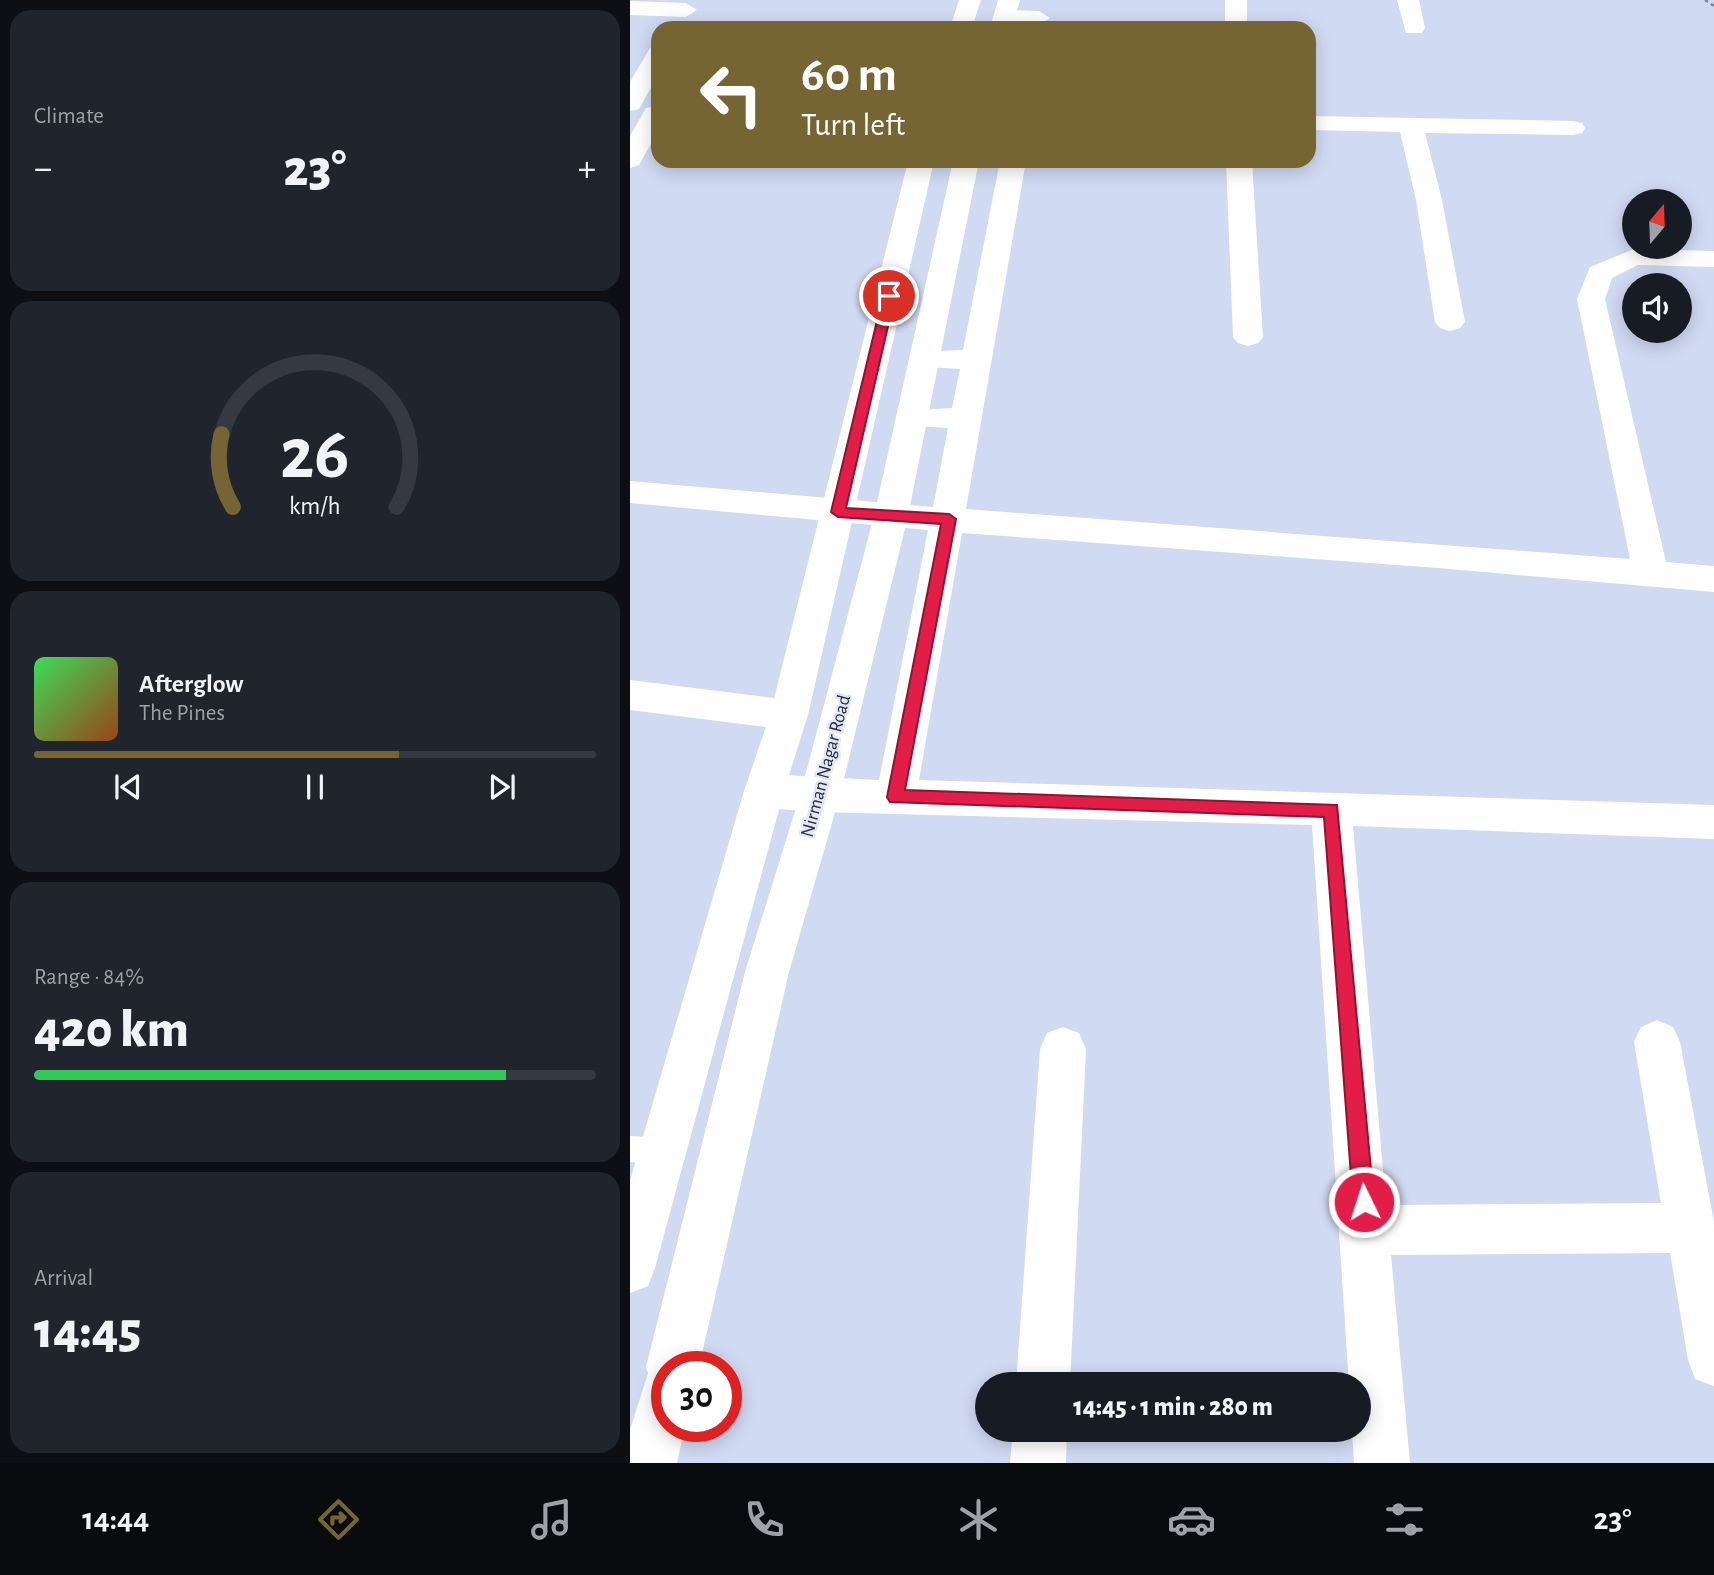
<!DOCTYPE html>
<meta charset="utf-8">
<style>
:root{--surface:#171b24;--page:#20242c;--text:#f1f3f6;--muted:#9ea1a6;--line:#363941;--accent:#766533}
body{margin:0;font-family:"Alegreya Sans",sans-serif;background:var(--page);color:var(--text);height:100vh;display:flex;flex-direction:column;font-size:26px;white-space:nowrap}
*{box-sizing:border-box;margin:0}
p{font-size:23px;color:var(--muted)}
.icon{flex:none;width:38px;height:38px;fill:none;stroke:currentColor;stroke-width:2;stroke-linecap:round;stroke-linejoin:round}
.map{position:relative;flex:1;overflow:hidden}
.side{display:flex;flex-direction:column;gap:10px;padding:10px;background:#0d0f14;width:630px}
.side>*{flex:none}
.guide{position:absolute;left:21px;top:21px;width:665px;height:147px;border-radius:21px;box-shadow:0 4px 18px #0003;background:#766533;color:#fff;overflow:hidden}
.needle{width:46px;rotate:19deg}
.fabs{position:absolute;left:992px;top:189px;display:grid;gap:14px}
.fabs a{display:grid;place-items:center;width:70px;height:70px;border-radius:50%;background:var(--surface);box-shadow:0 4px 18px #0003;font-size:35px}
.speed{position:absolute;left:21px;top:1351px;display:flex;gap:14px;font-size:35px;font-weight:700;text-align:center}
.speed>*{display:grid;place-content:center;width:91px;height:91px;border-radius:50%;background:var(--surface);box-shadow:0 4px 18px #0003;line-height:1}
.speed .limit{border:10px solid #d22;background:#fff;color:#111}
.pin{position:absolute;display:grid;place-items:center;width:60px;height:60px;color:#fff;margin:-30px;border:4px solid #fff;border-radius:50%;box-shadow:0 2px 7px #0007}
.me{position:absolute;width:77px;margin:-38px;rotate:356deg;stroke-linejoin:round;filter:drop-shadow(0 0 5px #0008)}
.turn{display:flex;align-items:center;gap:24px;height:147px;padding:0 35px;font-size:32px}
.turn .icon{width:91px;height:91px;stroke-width:2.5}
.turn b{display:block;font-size:49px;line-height:60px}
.big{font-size:52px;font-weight:800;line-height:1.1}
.side .tile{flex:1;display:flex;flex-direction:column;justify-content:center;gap:10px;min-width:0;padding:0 24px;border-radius:21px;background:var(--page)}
.side .dial{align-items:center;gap:0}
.dial svg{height:182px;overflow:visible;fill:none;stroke:var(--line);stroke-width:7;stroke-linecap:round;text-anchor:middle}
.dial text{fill:var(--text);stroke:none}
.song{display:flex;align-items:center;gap:21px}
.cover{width:84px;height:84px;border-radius:10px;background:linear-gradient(135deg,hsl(130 70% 55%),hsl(20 70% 35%))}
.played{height:7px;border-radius:4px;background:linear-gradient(90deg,var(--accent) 65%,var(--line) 65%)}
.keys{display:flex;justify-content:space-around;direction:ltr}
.heat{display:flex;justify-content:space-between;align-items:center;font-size:38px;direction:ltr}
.charge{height:10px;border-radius:5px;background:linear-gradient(90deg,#34c759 84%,var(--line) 0)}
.trip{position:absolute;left:345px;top:1372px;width:396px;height:70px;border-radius:35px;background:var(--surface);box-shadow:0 4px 18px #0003;font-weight:800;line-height:70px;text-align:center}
.menu{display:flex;height:112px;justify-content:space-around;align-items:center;background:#090b0e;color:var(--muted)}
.menu .icon{width:49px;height:49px}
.menu .active{color:var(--accent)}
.menu b{font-size:32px;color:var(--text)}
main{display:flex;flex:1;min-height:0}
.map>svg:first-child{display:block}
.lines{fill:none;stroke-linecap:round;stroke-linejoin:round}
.path{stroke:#7e869f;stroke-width:2.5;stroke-dasharray:3.5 3.5;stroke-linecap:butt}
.service{fill:#fff;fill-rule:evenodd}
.minor{fill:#fff;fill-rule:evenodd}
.tertiary{fill:#fff;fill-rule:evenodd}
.route{fill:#e11d48;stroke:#92132f;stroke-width:2}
.labels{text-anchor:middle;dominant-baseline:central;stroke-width:5;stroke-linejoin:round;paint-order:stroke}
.street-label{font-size:19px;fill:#242b43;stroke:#e3e7f4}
</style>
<main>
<section class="side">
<div class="tile"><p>Climate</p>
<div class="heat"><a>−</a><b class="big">23°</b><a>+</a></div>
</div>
<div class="tile dial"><svg viewBox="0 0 100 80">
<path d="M14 69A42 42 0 1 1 86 69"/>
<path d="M14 69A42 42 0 0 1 9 37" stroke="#766533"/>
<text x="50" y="56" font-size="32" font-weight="700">26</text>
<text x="50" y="72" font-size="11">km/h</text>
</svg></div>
<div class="tile">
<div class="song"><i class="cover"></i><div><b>Afterglow</b><p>The Pines</p></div></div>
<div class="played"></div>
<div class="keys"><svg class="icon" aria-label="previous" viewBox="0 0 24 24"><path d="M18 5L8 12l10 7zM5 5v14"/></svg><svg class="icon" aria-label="pause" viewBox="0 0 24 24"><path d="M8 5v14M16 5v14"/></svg><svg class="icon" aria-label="next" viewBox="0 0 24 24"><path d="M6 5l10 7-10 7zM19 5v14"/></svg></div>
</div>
<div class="tile"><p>Range · 84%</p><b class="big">420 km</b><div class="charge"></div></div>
<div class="tile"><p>Arrival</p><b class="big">14:45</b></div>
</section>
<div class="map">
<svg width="1084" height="1463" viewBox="0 0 1084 1463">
<rect width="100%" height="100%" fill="#d1daf3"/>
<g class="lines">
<polyline class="path" points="1075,0 1084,6"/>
<polygon class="service" points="0,1136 33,1138 42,1142 46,1151 42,1160 33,1164 0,1162"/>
<g class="minor">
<rect x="595" y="0" width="22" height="28"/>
<polygon points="767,0 789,0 795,28 792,33 776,33"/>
<polygon points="0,1 56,3 67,10 56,17 0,15"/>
<polygon points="374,10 409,11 420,18 409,25 366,22 363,17"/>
<polygon points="28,46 28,75 9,109 0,111 0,82 20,48"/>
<polygon points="28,106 28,131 9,165 0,168 0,136 16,108"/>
<polygon points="679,116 943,121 952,123 955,128 952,133 943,135 795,133 812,200 835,322 830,328 820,331 810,328 805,322 786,200 770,132 679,130"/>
<polygon points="370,161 396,161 336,509 1000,559 947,299 960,267 1004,249 1084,251 1084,267 1008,265 982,278 975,299 1036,562 1084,566 1084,592 808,568 332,533 289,780 1084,805 1084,839 723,826 756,1205 1031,1203 1004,1042 1011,1027 1027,1020 1043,1027 1050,1042 1084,1222 1084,1386 1065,1379 1058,1360 1040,1253 761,1255 780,1463 724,1463 722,1430 728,1430 728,1384 719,1384 682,825 190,812 134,808 120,803 114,791 120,779 134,774 249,780 298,530 0,503 0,481 303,507 318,428 272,425 267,418 272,411 322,408 330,369 284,366 280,359 284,352 333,350"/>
<polygon points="596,161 622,161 633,337 628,343 618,346 608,343 603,337"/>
<polygon points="0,680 159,700 172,704 178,715 172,726 159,730 0,710"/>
<polygon points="433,1027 449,1033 456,1049 440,1384 386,1384 410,1049 417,1033"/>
<polygon points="383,1430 437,1430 436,1463 380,1463"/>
</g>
<g class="tertiary">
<polygon points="329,0 351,0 342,28 320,28"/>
<polygon points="368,0 390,0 382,28 360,28"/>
<polygon points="278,161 304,161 178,715 154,791 25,1268 18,1286 0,1293 0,1181 114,791 140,715"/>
<polygon points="323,161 349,161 278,516 210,795 159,972 69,1367 37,1367 37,1426 55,1426 47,1463 0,1463 0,1430 18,1373 16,1367 115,972 170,795 244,516"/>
</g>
</g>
<polygon class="route" points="259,293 265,296 216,508 319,514 326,519 275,790 707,805 744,1202 741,1209 734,1212 726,1209 723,1202 694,817 260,802 257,797 311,524 208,517 201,512 253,296"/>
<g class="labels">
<g class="street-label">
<text transform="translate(196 766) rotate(-75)">Nirman Nagar Road</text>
</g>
</g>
</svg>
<div class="fabs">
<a><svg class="needle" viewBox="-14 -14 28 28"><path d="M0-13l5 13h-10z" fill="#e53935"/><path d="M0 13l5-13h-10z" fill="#9ea1a6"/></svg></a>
<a><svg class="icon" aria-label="sound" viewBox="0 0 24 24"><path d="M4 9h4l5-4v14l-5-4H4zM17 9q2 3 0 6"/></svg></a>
</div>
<div class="speed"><div class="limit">30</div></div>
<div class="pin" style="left:259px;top:296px;background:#d93025"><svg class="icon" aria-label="arrive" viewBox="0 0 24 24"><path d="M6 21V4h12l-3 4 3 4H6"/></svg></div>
<svg class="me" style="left:734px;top:1202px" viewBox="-20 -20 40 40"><circle r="17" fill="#e11d48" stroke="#fff" stroke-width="3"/><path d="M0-11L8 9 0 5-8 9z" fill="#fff"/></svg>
<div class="trip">14:45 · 1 min · 280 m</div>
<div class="guide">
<div class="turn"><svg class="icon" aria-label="left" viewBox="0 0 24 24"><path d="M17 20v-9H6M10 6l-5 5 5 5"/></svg><div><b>60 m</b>Turn left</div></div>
</div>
</div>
</main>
<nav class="menu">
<b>14:44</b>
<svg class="icon active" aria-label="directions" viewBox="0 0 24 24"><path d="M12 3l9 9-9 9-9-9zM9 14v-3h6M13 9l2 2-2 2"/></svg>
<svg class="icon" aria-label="music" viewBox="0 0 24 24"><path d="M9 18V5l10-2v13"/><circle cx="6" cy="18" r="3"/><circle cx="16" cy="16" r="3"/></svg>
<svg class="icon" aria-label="phone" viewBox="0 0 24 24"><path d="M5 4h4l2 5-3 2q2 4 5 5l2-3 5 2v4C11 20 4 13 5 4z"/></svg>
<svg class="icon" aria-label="climate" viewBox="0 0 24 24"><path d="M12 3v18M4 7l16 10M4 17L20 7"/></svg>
<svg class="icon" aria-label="car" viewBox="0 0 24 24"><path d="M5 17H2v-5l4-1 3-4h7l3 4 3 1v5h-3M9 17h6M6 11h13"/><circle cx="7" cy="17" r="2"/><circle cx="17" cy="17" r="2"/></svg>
<svg class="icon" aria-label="filters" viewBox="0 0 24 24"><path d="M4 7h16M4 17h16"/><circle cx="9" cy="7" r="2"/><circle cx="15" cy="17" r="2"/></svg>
<b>23°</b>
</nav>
